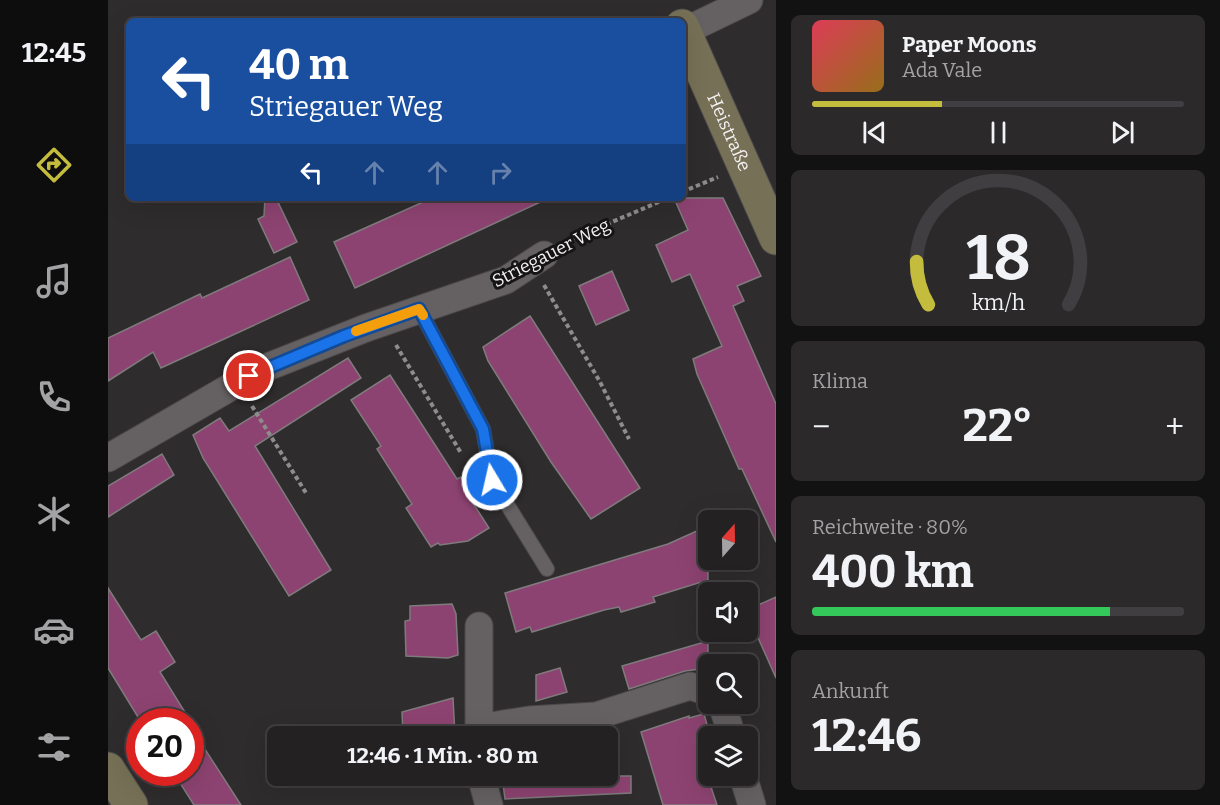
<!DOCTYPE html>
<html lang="de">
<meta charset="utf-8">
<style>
:root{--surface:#232122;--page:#2b292a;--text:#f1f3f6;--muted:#a3a3a5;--line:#403e40;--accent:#c4bc3d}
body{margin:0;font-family:Bitter,serif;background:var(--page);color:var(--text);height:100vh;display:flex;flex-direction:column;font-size:22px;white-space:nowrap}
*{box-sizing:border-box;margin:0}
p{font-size:20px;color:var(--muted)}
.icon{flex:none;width:33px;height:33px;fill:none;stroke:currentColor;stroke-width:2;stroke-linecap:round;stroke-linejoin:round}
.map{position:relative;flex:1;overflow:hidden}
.details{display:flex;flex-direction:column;gap:15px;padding:15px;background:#131213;width:444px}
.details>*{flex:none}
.banner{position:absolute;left:18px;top:18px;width:560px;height:183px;border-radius:9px;box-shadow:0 6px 24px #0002,0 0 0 2px var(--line);background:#1a4fa0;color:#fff;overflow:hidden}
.needle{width:39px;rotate:20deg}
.fabs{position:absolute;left:590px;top:510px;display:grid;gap:12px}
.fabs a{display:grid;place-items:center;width:60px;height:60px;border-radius:9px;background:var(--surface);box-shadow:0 6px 24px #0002,0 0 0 2px var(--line);font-size:30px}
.speed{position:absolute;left:18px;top:708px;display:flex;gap:12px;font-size:30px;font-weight:700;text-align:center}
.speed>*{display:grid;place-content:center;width:78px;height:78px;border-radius:50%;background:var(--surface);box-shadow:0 6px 24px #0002,0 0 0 2px var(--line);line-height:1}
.speed .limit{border:9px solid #d22;background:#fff;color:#111}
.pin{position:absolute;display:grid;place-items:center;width:51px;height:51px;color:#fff;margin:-26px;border:3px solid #fff;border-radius:50%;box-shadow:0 2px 6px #0007}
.me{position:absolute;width:66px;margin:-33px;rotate:351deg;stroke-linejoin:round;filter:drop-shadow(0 0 4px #0008)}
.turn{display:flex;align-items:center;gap:21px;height:126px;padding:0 24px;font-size:27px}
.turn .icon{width:78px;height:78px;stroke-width:2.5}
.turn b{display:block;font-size:42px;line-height:51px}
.lanes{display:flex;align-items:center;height:57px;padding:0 24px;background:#0003;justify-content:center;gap:30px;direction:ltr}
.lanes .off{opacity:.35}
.big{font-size:45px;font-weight:700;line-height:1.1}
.details .widget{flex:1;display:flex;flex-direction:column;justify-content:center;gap:9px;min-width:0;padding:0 21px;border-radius:9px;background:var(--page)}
.details .dial{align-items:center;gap:0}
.dial svg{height:156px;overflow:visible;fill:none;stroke:var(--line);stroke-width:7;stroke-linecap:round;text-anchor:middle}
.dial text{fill:var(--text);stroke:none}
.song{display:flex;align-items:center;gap:18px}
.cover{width:72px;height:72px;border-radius:9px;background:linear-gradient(135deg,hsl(350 70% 55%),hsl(40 70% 35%))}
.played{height:6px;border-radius:3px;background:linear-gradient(90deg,var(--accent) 35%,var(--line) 35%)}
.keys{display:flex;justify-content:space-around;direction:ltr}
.heat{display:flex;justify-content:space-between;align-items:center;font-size:33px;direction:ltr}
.charge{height:9px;border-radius:4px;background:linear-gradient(90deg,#34c759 80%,var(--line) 0)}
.trip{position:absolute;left:159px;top:726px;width:351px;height:60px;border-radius:9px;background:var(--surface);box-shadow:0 6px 24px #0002,0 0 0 2px var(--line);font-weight:700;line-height:60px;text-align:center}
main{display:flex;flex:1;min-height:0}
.tab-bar{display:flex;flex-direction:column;width:108px;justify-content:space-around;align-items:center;background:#0e0d0e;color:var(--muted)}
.tab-bar .icon{width:42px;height:42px}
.tab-bar .on{color:var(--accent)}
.tab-bar b{font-size:27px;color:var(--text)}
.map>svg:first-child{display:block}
.building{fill:#8d4371;stroke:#7f7b7d;stroke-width:1.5}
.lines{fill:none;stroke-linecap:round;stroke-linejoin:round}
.lane-casing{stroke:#4c494b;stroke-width:16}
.street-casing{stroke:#4c494b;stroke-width:29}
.secondary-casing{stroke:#4c494b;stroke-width:35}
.path{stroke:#8f8c8d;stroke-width:4;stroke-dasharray:4.5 3;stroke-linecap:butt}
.lane{stroke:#656163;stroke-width:14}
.street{stroke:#656163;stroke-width:27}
.secondary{stroke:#767156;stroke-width:33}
.route-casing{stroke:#114b97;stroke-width:15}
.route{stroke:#1a73e8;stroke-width:10}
.slow{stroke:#f59e0b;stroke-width:10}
.labels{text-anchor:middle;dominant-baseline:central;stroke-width:6;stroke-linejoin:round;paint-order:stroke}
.street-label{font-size:18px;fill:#f4f1f2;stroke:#161515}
</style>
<main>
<nav class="tab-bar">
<b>12:45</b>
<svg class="icon on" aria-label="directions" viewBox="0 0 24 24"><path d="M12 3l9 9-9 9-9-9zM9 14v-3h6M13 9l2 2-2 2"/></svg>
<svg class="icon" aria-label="music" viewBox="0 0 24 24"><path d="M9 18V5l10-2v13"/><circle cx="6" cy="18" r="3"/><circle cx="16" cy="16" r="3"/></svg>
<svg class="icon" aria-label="phone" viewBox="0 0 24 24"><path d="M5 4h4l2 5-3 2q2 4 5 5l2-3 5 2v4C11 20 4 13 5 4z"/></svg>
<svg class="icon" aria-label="climate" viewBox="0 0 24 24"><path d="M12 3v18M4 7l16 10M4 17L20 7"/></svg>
<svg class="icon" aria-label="car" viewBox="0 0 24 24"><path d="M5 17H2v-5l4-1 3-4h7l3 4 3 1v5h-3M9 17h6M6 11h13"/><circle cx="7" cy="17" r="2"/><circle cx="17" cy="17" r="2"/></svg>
<svg class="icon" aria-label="filters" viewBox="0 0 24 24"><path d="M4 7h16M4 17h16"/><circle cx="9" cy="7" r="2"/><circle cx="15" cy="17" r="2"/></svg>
</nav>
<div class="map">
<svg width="668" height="805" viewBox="0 0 668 805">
<rect width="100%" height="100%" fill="#2f2c2d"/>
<g class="building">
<polygon points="157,198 168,198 189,242 166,253 150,219 156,216"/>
<polygon points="324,198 441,198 247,288 226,242"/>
<polygon points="566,198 615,198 653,276 629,286 636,301 625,306 668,404 668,542 634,469 631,469 589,374 585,359 614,346 582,274 564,282 548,245 580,230"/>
<polygon points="182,257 201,300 53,368 45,352 0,381 0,338 92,294 94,298"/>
<polygon points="504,271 521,310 488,325 471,286"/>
<polygon points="422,316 532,488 483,519 443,462 380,361 375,347"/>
<polygon points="240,358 253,378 147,446 223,570 181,596 95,458 85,435 112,418 121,431"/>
<polygon points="282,375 349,479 353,477 367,498 363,500 381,528 360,541 332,545 330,543 323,547 298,508 304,504 269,449 273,446 243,400"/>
<polygon points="54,454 66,475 0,517 0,486"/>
<polygon points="600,526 600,580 545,597 547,602 513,612 511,607 496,610 424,632 422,627 408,632 397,593 560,544"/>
<polygon points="0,588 33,640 48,631 67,662 52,672 83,722 33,722 0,668"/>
<polygon points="668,597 668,678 639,613 639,610"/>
<polygon points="344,604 348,614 350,655 340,658 298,656 297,621 302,620 302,606"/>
<polygon points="600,641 600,668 577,671 521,689 514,666"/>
<polygon points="452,668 459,692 428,701 428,675"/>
<polygon points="345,698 347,736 295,736 294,712"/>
<polygon points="596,714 600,728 600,778 609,805 555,805 533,732 581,716 581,718"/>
<polygon points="82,726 133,805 86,805 72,783 82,776"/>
<polygon points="394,776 523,776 523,793 397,799"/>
</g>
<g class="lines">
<g class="lane-casing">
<polyline id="lane" points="311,309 375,429 384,480 439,569"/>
</g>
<g class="street-casing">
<g id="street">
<polyline points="577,31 641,0"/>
<polyline points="0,458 152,370 258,328 398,280 436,255"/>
<polyline points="371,626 371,736"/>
<polyline points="614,704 624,736"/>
<polyline points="371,728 421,720 488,716 582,686 600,692"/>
<polyline points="373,776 381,805"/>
<polyline points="635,776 644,805"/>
</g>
</g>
<g class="secondary-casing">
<g id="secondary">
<path id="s1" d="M 574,26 L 668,238"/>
<polyline points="0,769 23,805"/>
</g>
</g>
<g class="path">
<polyline points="574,192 610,177"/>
<polyline points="457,242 560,198"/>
<polyline points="436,285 492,382 521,439"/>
<polyline points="288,345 353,453"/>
<polyline points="144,406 198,493"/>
</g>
<use href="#lane" class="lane"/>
<use href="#street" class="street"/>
<use href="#secondary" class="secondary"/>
</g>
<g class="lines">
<g class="route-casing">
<polyline id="route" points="141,376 236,336 311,309 375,429 384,480"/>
</g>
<use href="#route" class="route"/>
<polyline class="slow" points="248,331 311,309 315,315"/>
</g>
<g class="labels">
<g class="street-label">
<text stroke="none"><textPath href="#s1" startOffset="116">Heistraße</textPath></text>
<text transform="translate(443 253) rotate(-27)">Striegauer Weg</text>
</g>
</g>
</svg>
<div class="fabs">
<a><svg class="needle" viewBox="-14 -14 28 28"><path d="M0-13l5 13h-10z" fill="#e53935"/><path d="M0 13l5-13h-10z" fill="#a3a3a5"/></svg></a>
<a><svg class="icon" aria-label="sound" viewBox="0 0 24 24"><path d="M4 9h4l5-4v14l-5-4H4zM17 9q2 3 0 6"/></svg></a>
<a><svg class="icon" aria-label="search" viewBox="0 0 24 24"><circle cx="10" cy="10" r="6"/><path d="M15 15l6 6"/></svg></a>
<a><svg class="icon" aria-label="layers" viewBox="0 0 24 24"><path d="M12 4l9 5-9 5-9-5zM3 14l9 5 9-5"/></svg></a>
</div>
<div class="speed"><div class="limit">20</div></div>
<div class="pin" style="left:141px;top:376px;background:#d93025"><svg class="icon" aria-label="arrive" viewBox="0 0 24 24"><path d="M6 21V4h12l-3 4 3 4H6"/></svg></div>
<svg class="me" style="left:384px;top:480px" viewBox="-20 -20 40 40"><circle r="17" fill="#1a73e8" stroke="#fff" stroke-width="3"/><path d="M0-11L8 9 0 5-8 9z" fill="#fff"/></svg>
<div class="trip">12:46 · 1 Min. · 80 m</div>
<div class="banner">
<div class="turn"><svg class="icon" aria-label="left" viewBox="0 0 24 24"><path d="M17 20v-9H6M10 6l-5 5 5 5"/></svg><div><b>40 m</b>Striegauer Weg</div></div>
<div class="lanes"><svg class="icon" aria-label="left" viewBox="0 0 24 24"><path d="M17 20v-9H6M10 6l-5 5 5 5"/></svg><svg class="icon off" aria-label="ahead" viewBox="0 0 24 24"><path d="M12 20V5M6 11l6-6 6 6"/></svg><svg class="icon off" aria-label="ahead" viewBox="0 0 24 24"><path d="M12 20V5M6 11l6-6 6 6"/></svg><svg class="icon off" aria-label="right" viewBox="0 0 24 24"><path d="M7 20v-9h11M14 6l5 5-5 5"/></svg></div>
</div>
</div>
<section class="details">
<div class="widget">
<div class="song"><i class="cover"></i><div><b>Paper Moons</b><p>Ada Vale</p></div></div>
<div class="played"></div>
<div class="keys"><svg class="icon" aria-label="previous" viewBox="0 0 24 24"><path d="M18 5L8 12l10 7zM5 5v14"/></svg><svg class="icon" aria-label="pause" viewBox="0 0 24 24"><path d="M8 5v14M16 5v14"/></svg><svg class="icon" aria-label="next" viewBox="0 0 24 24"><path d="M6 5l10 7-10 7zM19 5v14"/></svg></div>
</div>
<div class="widget dial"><svg viewBox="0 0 100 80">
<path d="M14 69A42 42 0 1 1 86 69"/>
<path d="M14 69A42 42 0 0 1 8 47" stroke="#c4bc3d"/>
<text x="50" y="56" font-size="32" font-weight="700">18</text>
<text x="50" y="72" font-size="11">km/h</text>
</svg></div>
<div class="widget"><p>Klima</p>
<div class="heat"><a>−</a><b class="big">22°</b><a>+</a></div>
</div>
<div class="widget"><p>Reichweite · 80%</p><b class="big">400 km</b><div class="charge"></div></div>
<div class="widget"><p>Ankunft</p><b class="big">12:46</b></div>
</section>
</main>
